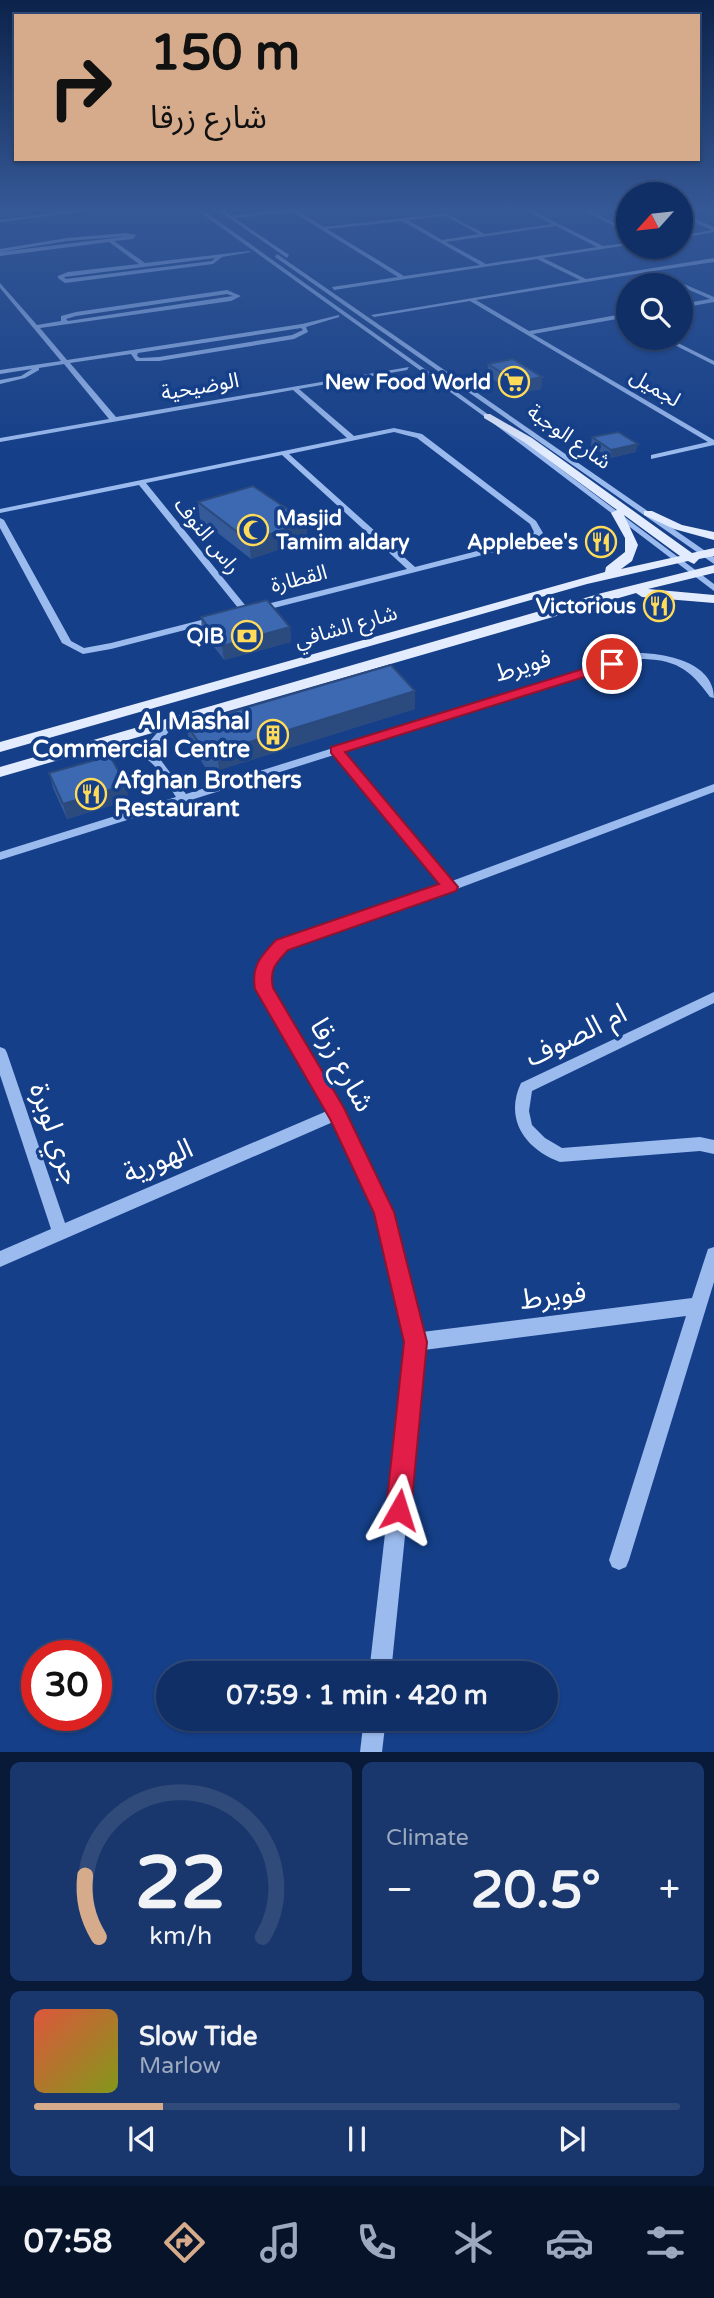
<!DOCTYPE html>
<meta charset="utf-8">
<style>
:root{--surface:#102f66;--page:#19376c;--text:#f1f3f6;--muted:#9ca9bf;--line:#304a7a;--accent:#d6ab8b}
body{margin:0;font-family:"Varela Round","Noto Sans Arabic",sans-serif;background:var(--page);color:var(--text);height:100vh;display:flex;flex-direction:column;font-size:26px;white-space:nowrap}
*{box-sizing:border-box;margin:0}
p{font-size:23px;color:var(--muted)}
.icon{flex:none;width:38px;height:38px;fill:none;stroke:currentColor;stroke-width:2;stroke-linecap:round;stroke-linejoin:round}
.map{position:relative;height:1752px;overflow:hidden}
.sheet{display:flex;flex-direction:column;gap:10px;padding:10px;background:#091a38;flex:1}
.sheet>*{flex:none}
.hud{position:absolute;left:14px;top:14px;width:686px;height:147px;border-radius:0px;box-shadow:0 2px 5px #0004,0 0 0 2px var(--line);background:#d6ab8b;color:#111;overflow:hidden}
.needle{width:46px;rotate:243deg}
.buttons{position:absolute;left:616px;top:182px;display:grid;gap:14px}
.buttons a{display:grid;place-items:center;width:77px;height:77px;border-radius:50%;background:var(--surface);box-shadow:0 2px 5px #0004,0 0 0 2px var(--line);font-size:35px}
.speed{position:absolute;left:21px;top:1640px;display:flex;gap:14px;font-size:35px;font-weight:700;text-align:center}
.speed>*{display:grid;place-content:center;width:91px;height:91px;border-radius:50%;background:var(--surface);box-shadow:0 2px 5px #0004,0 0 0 2px var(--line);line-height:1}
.speed .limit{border:10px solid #d22;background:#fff;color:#111}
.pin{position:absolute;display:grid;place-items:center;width:60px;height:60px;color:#fff;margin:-30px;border:4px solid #fff;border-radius:50%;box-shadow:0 2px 7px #0007}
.me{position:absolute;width:77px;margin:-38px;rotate:6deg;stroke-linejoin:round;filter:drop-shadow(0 0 5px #0008)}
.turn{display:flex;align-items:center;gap:24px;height:147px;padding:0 21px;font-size:32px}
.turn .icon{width:91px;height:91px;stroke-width:2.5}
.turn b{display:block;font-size:49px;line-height:60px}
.big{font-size:52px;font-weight:700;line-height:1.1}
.sheet .card{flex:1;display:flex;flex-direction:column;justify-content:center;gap:10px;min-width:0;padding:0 24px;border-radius:10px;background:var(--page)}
.sheet .dial{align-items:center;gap:0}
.dial svg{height:182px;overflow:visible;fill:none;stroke:var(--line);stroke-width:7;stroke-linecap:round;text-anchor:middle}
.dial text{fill:var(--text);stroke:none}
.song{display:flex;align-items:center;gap:21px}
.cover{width:84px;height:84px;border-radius:10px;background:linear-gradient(135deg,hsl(10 70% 55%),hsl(70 70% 35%))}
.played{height:7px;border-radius:4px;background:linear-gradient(90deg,var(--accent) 20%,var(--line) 20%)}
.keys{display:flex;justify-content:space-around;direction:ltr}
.heat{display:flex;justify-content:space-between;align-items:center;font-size:38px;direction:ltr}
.sheet .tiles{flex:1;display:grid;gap:10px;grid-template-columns:1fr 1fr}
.card:last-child{grid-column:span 2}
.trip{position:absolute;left:156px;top:1661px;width:402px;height:70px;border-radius:35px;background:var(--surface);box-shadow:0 2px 5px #0004,0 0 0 2px var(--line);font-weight:700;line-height:70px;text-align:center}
.menu{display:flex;height:112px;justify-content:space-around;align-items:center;background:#061329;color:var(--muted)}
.menu .icon{width:49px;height:49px}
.menu .current{color:var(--accent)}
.menu b{font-size:32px;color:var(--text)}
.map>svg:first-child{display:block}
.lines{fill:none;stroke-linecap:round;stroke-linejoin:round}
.minor{fill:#9bbbef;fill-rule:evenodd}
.major{fill:#e3ecff;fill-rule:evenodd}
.wall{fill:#345a99}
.shaded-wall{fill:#2b4a7d}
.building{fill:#3d69b2;stroke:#2b4a7d;stroke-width:2}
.route{fill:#e11d48;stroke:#92132f;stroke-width:2}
.labels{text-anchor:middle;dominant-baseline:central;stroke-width:7;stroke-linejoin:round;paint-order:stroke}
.far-poi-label{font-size:21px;font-weight:bold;fill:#fff;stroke:#153f88;text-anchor:end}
.far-street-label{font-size:21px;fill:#fff;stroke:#153f88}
.street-label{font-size:24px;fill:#fff;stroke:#153f88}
.poi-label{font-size:24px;font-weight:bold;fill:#fff;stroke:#153f88;text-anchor:end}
.near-street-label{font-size:28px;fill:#fff;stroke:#153f88}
</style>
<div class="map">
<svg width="714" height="1752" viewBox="0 0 714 1752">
<rect width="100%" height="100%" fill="#153f88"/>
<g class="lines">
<g class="minor">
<polygon points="93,208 110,208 0,222 0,220"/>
<polygon points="194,208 200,208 489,415 714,584 714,591 485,417"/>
<path d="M 215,208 L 221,208 L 231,216 L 298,208 L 318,208 L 298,211 L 324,227 L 441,214 L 439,212 L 441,211 L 485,234 L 552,224 L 521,208 L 527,208 L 603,246 L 628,243 L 628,245 L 543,258 L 586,279 L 714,258 L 714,262 L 654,271 L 714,297 L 714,302 L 681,308 L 681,304 L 710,299 L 648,272 L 476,300 L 529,331 L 628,313 L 628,317 L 533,334 L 714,440 L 714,445 L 651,459 L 651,455 L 708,442 L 470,301 L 374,317 L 371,315 L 580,280 L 537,259 L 334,290 L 332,287 L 398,277 L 293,212 L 234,218 L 289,255 L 287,258 ZM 445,216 L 446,216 L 479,234 L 442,240 L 408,220 ZM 402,221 L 480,265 L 404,276 L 327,229 ZM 556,226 L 597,247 L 486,264 L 446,242 Z"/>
<polygon points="579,208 585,208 628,230 628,233"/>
<polygon points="681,213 714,227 714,232 681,238 681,236 712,230 681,216"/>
<path d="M 125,233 L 136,235 L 133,239 L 114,241 L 145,263 L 249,251 L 251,252 L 222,257 L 213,264 L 65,283 L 58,278 L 58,276 L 68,272 L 139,264 L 109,242 L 0,256 L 0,252 L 130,236 L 67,241 L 0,252 L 0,249 L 67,238 ZM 215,258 L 212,261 L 74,278 L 66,279 L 64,277 Z"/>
<polygon points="277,254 714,557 714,564 275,257"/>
<path d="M 0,283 L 37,325 L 61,321 L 61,316 L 76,312 L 227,290 L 241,296 L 231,301 L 40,328 L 67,360 L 302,324 L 339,315 L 339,317 L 306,327 L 308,332 L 294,339 L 159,361 L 136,361 L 131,354 L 70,363 L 116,417 L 409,367 L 407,370 L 299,389 L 354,436 L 394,428 L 422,434 L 536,521 L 543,533 L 530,543 L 258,612 L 253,609 L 255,607 L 407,569 L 282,455 L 146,483 L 249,610 L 249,614 L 243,614 L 139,485 L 0,513 L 0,509 L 347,438 L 293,390 L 0,442 L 0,438 L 109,419 L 64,364 L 39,368 L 39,370 L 25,378 L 0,384 L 0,380 L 21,376 L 32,369 L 0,374 L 0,370 L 61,361 L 0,288 ZM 227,294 L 233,296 L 68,321 L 66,319 L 76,316 ZM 301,328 L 303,330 L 292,335 L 159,357 L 140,358 L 137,356 L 138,353 ZM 394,432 L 417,438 L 530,524 L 534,532 L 524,539 L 415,567 L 289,454 Z"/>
<polygon points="661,338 668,338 714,361 714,365"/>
<polygon points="0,518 4,520 71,641 84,648 111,643 217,616 222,619 220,621 111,649 83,654 62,643 0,528"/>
<path d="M 637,653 C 665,653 714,662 714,698 L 710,697 C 689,668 675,659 638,659 L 343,752 L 452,881 L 714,784 L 714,792 L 454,890 L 301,942 C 280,953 269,964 271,989 L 342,1109 L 392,1212 L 422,1332 L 692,1298 L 706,1255 L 708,1249 L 714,1247 L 714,1282 L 629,1560 L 626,1567 L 619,1570 L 612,1567 L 609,1560 L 686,1316 L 424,1350 L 391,1673 L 369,1673 L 407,1342 L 376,1213 L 333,1122 L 0,1267 L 0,1251 L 51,1229 L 0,1075 L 0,1047 L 5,1049 L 7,1053 L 65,1223 L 327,1111 L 257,989 C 255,962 268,947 291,936 L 442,885 L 334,755 L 0,860 L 0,852 L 176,797 C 151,758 149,754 104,743 L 103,741 L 104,739 L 124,741 L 149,749 L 151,740 L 167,721 L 175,721 L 176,723 L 161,741 L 157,755 L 186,794 Z"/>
<path d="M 714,992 L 714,1003 L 532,1091 L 529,1111 L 532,1125 L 545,1138 L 562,1148 L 700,1137 L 714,1140 L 714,1154 L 700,1151 L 560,1162 C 525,1149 504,1119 521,1083 Z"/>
<polygon points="364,1718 386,1718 382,1752 360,1752"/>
</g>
<g class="major">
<path d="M 484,414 L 490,414 L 532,438 L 692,553 L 714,548 L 714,556 L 699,559 L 694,564 L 688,561 L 587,584 L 0,752 L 0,742 L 605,572 L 606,567 L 625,552 L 625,538 L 611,513 L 617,510 L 524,442 L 484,418 ZM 624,515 L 680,556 L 621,569 L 632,561 L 638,545 Z"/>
<polygon points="644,511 652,511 682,525 714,532 714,540 674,529 644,515"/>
<polygon points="714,565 714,573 648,589 714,595 714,603 642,597 636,593 0,777 0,767 602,593"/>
</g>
</g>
<g class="wall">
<polygon points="488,364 542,377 541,389 515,394 487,375"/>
<polygon points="592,437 636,452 610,458 591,446"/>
<polygon points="198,502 307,540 251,559 200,519"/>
<polygon points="201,617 290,627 291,642 224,660 202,631"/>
<polygon points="415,691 415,709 219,770 205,767 189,743 187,725"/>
<polygon points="49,773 129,800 67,819 53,788"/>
</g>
<g class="shaded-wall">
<polygon points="542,377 541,389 515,394 516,382"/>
<polygon points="638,444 636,452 610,458 611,450"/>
<polygon points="307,522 307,540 251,559 249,541"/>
<polygon points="290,627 291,642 224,660 222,646"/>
<polygon points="415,691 415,709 219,770 217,752"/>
<polygon points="126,785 129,800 67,819 63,804"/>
</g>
<g class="building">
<polygon points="513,359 542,377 516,382 488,364"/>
<polygon points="618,432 638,444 611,450 592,437"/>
<polygon points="253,486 307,522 249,541 198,502"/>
<polygon points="267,600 290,627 222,646 201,617"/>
<polygon points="391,665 415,691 217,752 203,749 187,725"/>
<polygon points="110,756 126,785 63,804 49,773"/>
</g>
<linearGradient id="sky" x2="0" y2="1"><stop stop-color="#0c234b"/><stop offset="0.46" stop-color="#355896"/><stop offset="1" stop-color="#355896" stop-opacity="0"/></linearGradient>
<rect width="714" height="454" fill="url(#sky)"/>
<path class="route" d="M 612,660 L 616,661 L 616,667 L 345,752 L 458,887 L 456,891 L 288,950 C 276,963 269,969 273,988 L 344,1108 L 394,1212 L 427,1342 L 411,1510 L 408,1519 L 399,1523 L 390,1519 L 386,1510 L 404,1342 L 374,1213 L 330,1119 L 255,989 C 251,966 261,956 276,940 L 439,884 L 331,753 L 331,747 Z"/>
<defs>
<g id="supermarket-ring" transform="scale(1.575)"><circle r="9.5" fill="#153f88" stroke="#ffdb59" stroke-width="1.5"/><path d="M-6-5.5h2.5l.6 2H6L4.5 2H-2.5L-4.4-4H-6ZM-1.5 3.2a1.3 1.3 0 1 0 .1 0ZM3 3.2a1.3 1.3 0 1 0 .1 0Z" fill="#ffdb59"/></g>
<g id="mosque-ring" transform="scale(1.575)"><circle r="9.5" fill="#153f88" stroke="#ffdb59" stroke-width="1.5"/><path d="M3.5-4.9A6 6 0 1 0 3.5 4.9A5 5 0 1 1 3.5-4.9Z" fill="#ffdb59"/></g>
<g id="restaurant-ring" transform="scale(1.575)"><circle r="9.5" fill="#153f88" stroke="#ffdb59" stroke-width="1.5"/><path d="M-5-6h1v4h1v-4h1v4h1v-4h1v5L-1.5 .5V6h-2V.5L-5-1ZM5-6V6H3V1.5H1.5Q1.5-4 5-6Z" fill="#ffdb59"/></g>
<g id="bank-ring" transform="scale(1.575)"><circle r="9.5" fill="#153f88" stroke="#ffdb59" stroke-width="1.5"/><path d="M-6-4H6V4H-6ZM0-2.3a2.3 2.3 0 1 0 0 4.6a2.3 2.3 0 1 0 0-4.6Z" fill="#ffdb59"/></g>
<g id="building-ring" transform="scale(1.575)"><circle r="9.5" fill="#153f88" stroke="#ffdb59" stroke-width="1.5"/><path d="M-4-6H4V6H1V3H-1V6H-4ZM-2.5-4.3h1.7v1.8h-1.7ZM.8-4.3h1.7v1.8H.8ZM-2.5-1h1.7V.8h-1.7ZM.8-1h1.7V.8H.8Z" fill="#ffdb59"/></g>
</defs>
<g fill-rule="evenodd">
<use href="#supermarket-ring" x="514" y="382"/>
<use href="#mosque-ring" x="253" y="530"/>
<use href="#restaurant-ring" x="601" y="542"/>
<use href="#restaurant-ring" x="659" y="606"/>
<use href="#bank-ring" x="247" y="636"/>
<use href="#building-ring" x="273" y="735"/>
<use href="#restaurant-ring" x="91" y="794"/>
</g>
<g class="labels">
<g class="far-poi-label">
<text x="491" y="382">New Food World</text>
<text x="276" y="518" text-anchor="start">Masjid<tspan x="276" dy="24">Tamim aldary</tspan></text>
<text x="578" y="542">Applebee's</text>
<text x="636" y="606">Victorious</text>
<text x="224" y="636">QIB</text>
</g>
<g class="far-street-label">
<text transform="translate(200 387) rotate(-10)">الوضيحية</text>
<text transform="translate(655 388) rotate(31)">لجميل</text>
<text transform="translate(569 437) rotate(35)">شارع الوجبة</text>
<text transform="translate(207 536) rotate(51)">راس النوف</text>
<text transform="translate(299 579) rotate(-14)">القطارة</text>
<text transform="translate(346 627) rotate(-16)">شارع الشافي</text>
</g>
<g class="street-label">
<text transform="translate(523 666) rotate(-17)">فويرط</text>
</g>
<g class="poi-label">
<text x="250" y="721">Al Mashal<tspan x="250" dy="28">Commercial Centre</tspan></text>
<text x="114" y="780" text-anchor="start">Afghan Brothers<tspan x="114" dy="28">Restaurant</tspan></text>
</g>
<g class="near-street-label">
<text transform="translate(576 1035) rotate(-26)">ام الصوف</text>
<text transform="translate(342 1065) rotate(61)">شارع زرقا</text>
<text transform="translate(55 1134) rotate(71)">جري لوبرة</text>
<text transform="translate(158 1161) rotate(-23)">الهورية</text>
<text transform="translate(553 1296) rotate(-7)">فويرط</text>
</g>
</g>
</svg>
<div class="buttons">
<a><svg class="needle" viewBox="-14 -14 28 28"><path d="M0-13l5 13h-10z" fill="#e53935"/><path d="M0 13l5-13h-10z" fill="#9ca9bf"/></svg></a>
<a><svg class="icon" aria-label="search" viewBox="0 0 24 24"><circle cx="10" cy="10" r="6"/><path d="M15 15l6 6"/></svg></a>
</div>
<div class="speed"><div class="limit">30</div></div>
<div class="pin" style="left:612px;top:664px;background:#d93025"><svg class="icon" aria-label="arrive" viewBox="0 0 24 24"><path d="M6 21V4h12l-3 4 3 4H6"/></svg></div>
<svg class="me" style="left:399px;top:1510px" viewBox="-20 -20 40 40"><path d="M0-17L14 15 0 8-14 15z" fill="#e11d48" stroke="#fff" stroke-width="4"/></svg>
<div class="trip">07:59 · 1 min · 420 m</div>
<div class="hud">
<div class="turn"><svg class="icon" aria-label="right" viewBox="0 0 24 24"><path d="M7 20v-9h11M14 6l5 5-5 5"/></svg><div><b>150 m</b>شارع زرقا</div></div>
</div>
</div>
<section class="sheet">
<div class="tiles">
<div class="card dial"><svg viewBox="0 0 100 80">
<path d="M14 69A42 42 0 1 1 86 69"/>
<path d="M14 69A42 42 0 0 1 8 42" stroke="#d6ab8b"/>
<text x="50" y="56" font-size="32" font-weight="700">22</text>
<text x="50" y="72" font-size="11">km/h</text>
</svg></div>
<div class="card"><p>Climate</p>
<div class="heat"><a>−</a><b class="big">20.5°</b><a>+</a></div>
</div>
<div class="card">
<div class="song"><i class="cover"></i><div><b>Slow Tide</b><p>Marlow</p></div></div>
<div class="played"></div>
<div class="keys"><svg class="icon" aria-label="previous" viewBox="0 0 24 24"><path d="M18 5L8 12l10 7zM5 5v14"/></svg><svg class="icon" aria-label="pause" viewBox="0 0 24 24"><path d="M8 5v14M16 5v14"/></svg><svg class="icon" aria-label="next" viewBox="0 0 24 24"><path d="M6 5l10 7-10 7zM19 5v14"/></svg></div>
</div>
</div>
</section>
<nav class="menu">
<b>07:58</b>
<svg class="icon current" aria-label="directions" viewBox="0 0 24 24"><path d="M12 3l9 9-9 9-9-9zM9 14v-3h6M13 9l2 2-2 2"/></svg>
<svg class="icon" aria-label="music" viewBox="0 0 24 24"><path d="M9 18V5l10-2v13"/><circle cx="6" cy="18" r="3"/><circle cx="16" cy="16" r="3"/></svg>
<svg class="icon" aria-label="phone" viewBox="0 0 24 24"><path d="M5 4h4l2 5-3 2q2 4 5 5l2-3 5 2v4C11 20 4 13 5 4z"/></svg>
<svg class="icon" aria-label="climate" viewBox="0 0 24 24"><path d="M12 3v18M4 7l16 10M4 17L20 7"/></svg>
<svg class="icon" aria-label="car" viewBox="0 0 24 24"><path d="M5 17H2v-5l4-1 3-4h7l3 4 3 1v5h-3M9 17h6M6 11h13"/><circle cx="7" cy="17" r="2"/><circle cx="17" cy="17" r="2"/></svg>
<svg class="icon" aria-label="filters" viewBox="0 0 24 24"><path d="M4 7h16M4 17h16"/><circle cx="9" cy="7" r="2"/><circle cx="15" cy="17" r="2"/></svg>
</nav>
